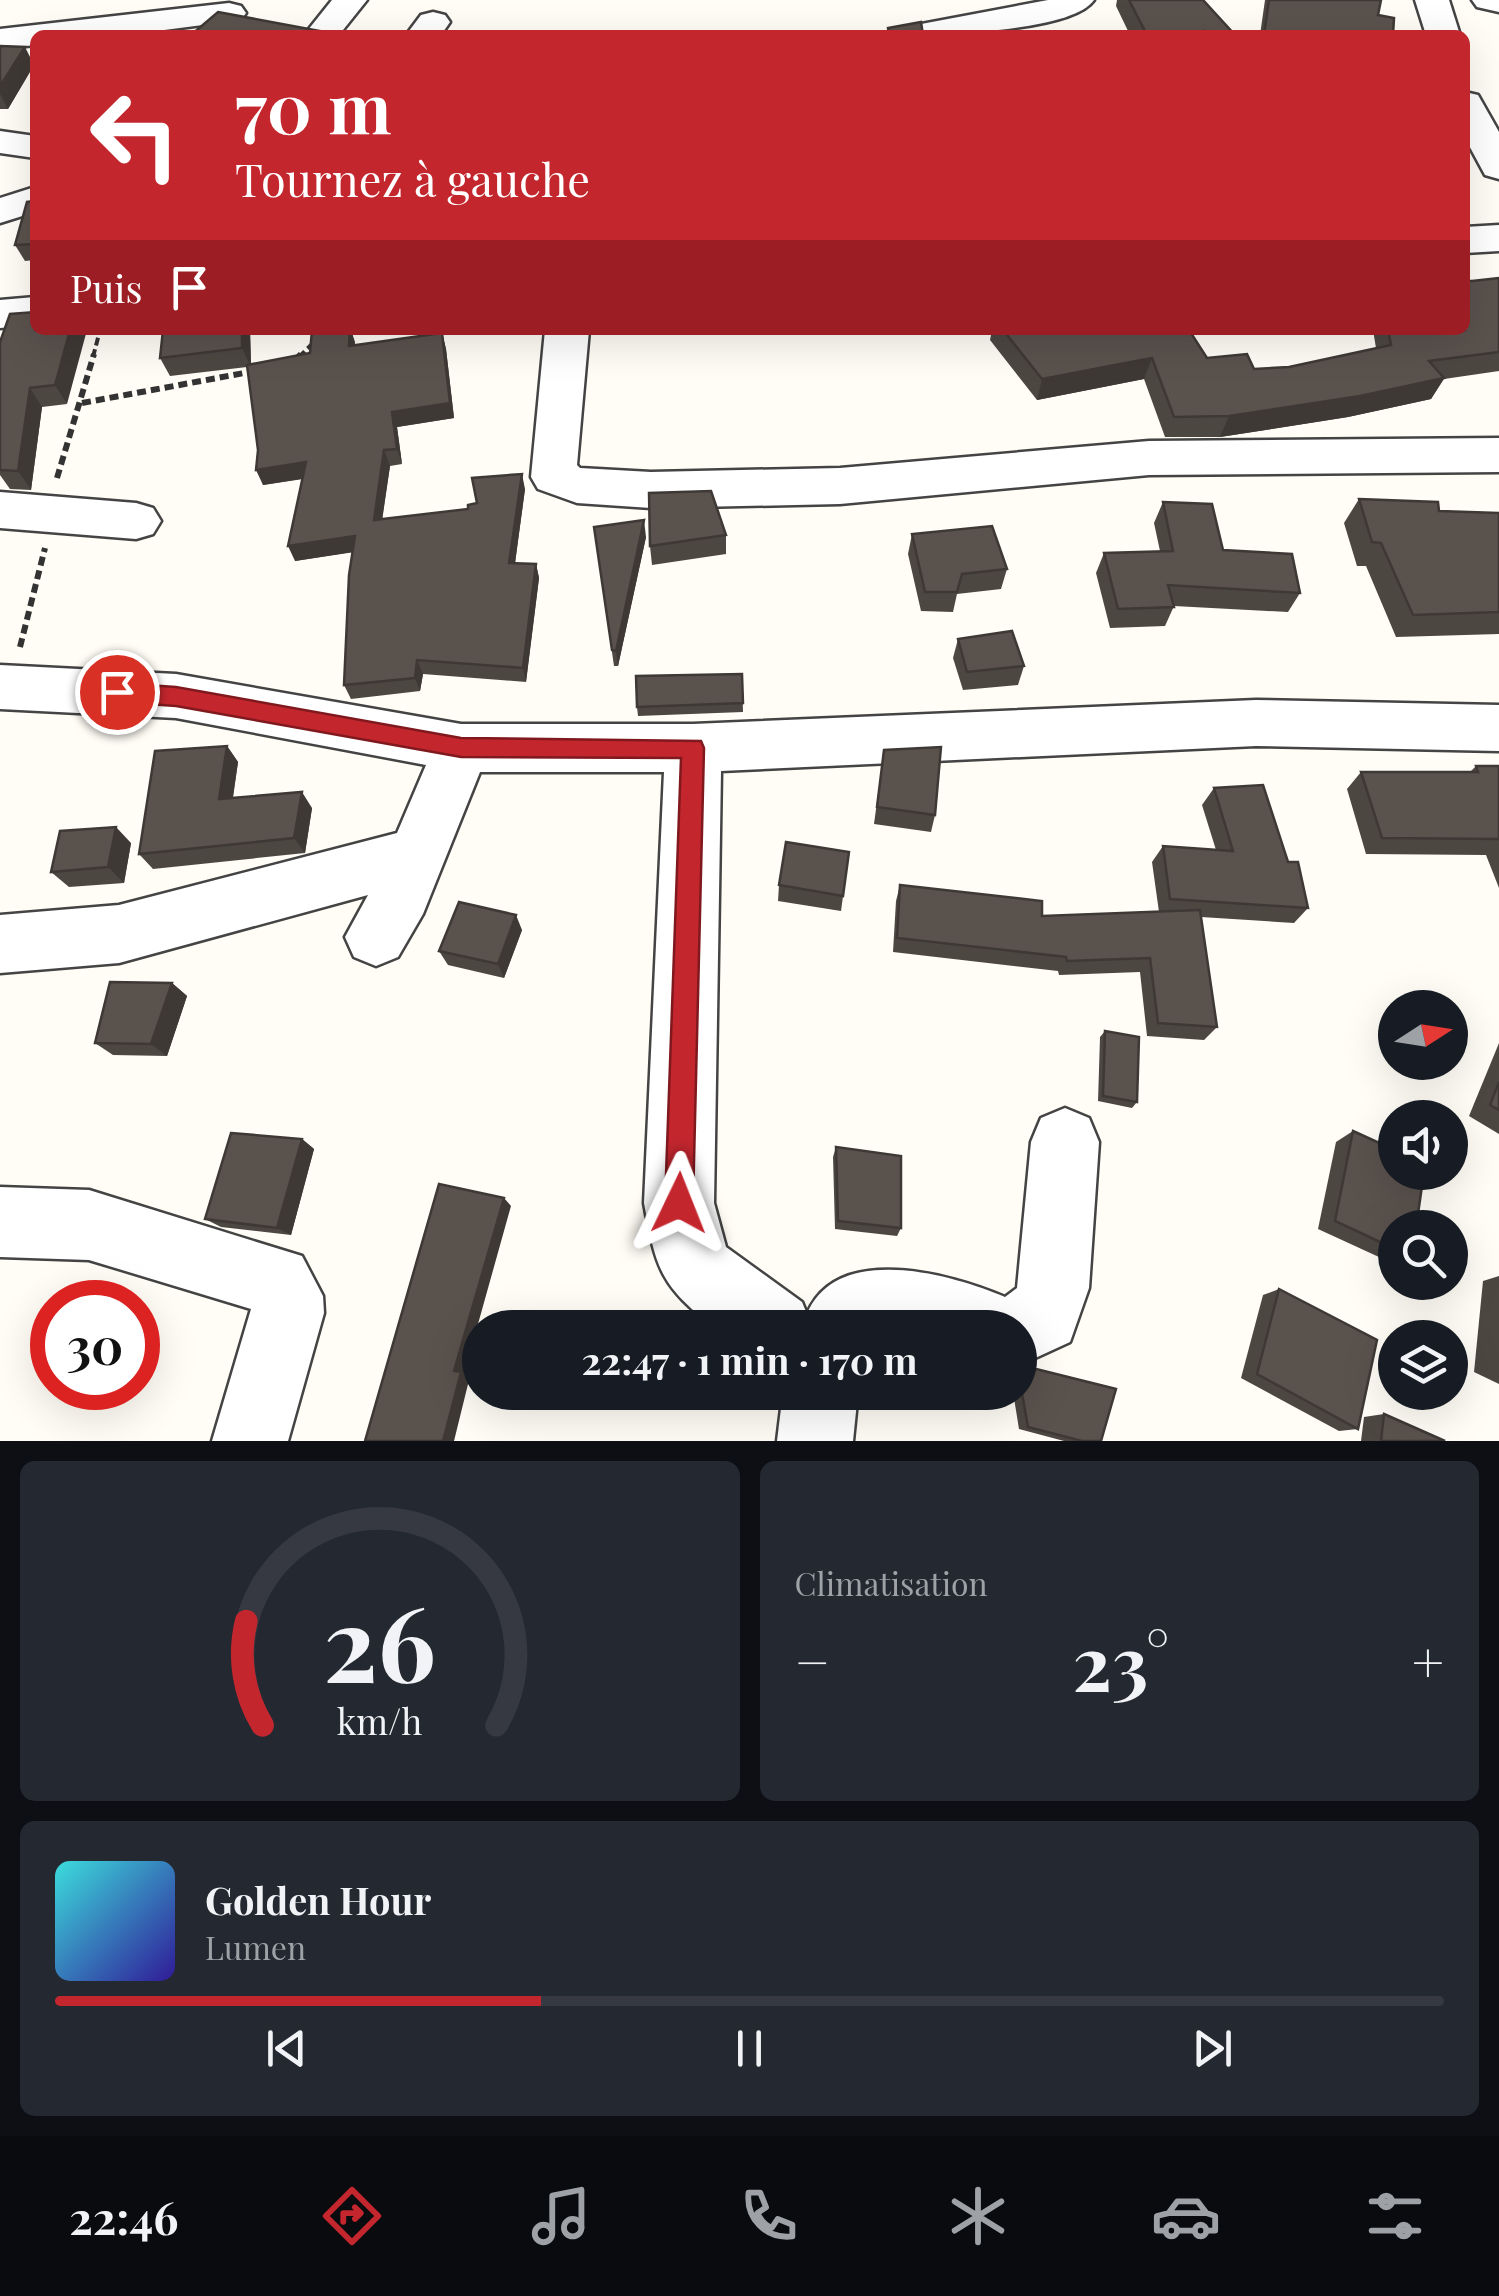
<!DOCTYPE html>
<html lang="fr">
<meta charset="utf-8">
<style>
:root{--surface:#171b24;--page:#242831;--text:#f1f3f6;--muted:#9ea1a6;--line:#363941;--accent:#c4262e}
body{margin:0;font-family:"Playfair Display",serif;background:var(--page);color:var(--text);height:100vh;display:flex;flex-direction:column;font-size:38px;white-space:nowrap}
*{box-sizing:border-box;margin:0}
p{font-size:32px;color:var(--muted)}
.icon{flex:none;width:55px;height:55px;fill:none;stroke:currentColor;stroke-width:2;stroke-linecap:round;stroke-linejoin:round}
.map{position:relative;height:1441px;overflow:hidden}
.details{display:flex;flex-direction:column;gap:20px;padding:20px;background:#0d0f14;flex:1}
.details>*{flex:none}
.banner{position:absolute;left:30px;top:30px;width:1440px;height:305px;border-radius:15px;box-shadow:0 10px 40px #0002;background:#c4262e;color:#fff;overflow:hidden}
.needle{width:65px;rotate:78deg}
.buttons{position:absolute;left:1378px;top:990px;display:grid;gap:20px}
.buttons a{display:grid;place-items:center;width:90px;height:90px;border-radius:50%;background:var(--surface);box-shadow:0 10px 40px #0002;font-size:50px}
.speed{position:absolute;left:30px;top:1280px;display:flex;gap:20px;font-size:50px;font-weight:700;text-align:center}
.speed>*{display:grid;place-content:center;width:130px;height:130px;border-radius:50%;background:var(--surface);box-shadow:0 10px 40px #0002;line-height:1}
.speed .limit{border:15px solid #d22;background:#fff;color:#111}
.pin{position:absolute;display:grid;place-items:center;width:85px;height:85px;color:#fff;margin:-42px;border:5px solid #fff;border-radius:50%;box-shadow:0 2px 10px #0007}
.me{position:absolute;width:110px;margin:-55px;rotate:2deg;stroke-linejoin:round;filter:drop-shadow(0 0 8px #0008)}
.turn{display:flex;align-items:center;gap:35px;height:210px;padding:0 40px;font-size:45px}
.turn .icon{width:130px;height:130px;stroke-width:2.5}
.turn b{display:block;font-size:70px;line-height:85px}
.then{display:flex;align-items:center;height:95px;padding:0 40px;background:#0003;gap:20px;font-size:38px}
.big{font-size:75px;font-weight:700;line-height:1.1}
.details .widget{flex:1;display:flex;flex-direction:column;justify-content:center;gap:15px;min-width:0;padding:0 35px;border-radius:15px;background:var(--page)}
.details .dial{align-items:center;gap:0}
.dial svg{height:260px;overflow:visible;fill:none;stroke:var(--line);stroke-width:7;stroke-linecap:round;text-anchor:middle}
.dial text{fill:var(--text);stroke:none}
.song{display:flex;align-items:center;gap:30px}
.cover{width:120px;height:120px;border-radius:15px;background:linear-gradient(135deg,hsl(180 70% 55%),hsl(250 70% 35%))}
.played{height:10px;border-radius:5px;background:linear-gradient(90deg,var(--accent) 35%,var(--line) 35%)}
.keys{display:flex;justify-content:space-around;direction:ltr}
.heat{display:flex;justify-content:space-between;align-items:center;font-size:55px;direction:ltr}
.details .tiles{flex:1;display:grid;gap:20px;grid-template-columns:1fr 1fr}
.widget:last-child{grid-column:span 2}
.trip{position:absolute;left:462px;top:1310px;width:575px;height:100px;border-radius:50px;background:var(--surface);box-shadow:0 10px 40px #0002;font-weight:700;line-height:100px;text-align:center}
.dock{display:flex;height:160px;justify-content:space-around;align-items:center;background:#090b0e;color:var(--muted)}
.dock .icon{width:70px;height:70px}
.dock .selected{color:var(--accent)}
.dock b{font-size:45px;color:var(--text)}
.map>svg:first-child{display:block}
.lines{fill:none;stroke-linecap:round;stroke-linejoin:round}
.minor-casing{stroke:#444;stroke-width:5}
.path-far1{stroke:#333;stroke-width:4;stroke-dasharray:8 4;stroke-linecap:butt}
.path{stroke:#333;stroke-width:6;stroke-dasharray:9 5;stroke-linecap:butt}
.minor{fill:#fff;fill-rule:evenodd}
.wall{fill:#4d4742}
.shaded-wall{fill:#3f3936}
.building{fill:#5a524d;stroke:#3f3936;stroke-width:2.5}
.route{fill:#c4262e;stroke:#7f191e;stroke-width:2.5}
</style>
<div class="map">
<svg width="1499" height="1441" viewBox="0 0 1499 1441">
<rect width="100%" height="100%" fill="#fffdf5"/>
<g class="lines">
<g class="minor-casing">
<g id="minor">
<polygon points="332,0 367,0 339,35 304,35"/>
<path d="M 1048,0 L 1094,0 C 1072,32 938,35 899,35 L 904,28 L 916,25 Z"/>
<polygon points="1415,0 1449,0 1460,35 1426,35"/>
<polygon points="1472,0 1499,0 1499,12 1477,7"/>
<polygon points="229,3 241,6 246,13 241,20 126,35 35,35 35,45 0,49 0,29"/>
<polygon points="433,12 445,15 450,22 441,35 406,35 421,15"/>
<polygon points="1465,92 1478,95 1499,132 1499,179 1485,175 1465,138"/>
<polygon points="0,131 35,136 35,158 0,153"/>
<polygon points="35,187 35,212 0,223 0,198"/>
<polygon points="1499,225 1499,251 1465,253 1465,227"/>
<polygon points="35,297 35,325 0,328 0,300"/>
<polygon points="545,330 589,330 577,465 580,468 651,472 840,468 1149,441 1499,438 1499,472 1149,475 840,504 651,508 577,503 538,489 531,477"/>
<polygon points="0,492 136,503 153,508 161,521 153,534 136,539 0,528"/>
<path d="M 0,665 L 176,674 L 461,724 L 693,724 L 1256,700 L 1499,705 L 1499,751 L 1256,746 L 721,771 L 714,1203 L 726,1247 L 802,1302 L 807,1314 C 837,1242 951,1274 1005,1297 L 1017,1288 L 1031,1142 L 1041,1118 L 1065,1108 L 1089,1118 L 1099,1142 L 1089,1288 L 1070,1342 L 1020,1365 L 1020,1328 L 715,1328 C 661,1286 656,1270 644,1203 L 664,772 L 480,772 L 423,914 L 398,957 L 376,966 L 354,957 L 345,937 L 368,895 L 119,963 L 0,973 L 0,915 L 119,905 L 397,833 L 426,765 L 176,718 L 0,709 Z"/>
<polygon points="0,1187 89,1190 302,1256 323,1296 324,1313 288,1441 212,1441 251,1309 89,1260 0,1257"/>
<polygon points="783,1392 858,1392 853,1441 777,1441"/>
</g>
</g>
<g class="path-far1">
<polyline points="93,357 100,330"/>
<polyline points="299,357 315,341 317,330"/>
</g>
<g class="path">
<polyline points="295,360 301,354"/>
<polyline points="82,403 255,371"/>
<polyline points="57,478 94,354"/>
<polyline points="20,647 45,548"/>
</g>
<use href="#minor" class="minor"/>
</g>
<g class="wall">
<polygon points="1117,0 1203,0 1234,34 1130,35 1116,6"/>
<polygon points="1265,0 1381,0 1378,15 1393,35 1260,35"/>
<polygon points="0,46 34,65 8,109 0,109"/>
<polygon points="35,201 35,260 25,261 15,245"/>
<polygon points="1499,278 1499,371 1444,379 1431,399 1348,417 1220,437 1165,437 1144,379 1037,400 990,340 992,330 1189,330 1207,358 1254,369 1289,367 1376,348 1373,330 1465,330 1472,281"/>
<polygon points="35,312 67,404 42,407 31,490 10,489 0,475 0,342"/>
<polygon points="250,330 251,364 310,353 312,330 351,330 355,346 442,333 446,349 454,418 397,427 402,464 390,466 382,519 468,509 477,503 525,489 515,563 536,564 539,578 526,682 423,674 420,691 351,699 344,685 352,552 295,561 303,479 263,485 247,367 170,376 160,358"/>
<polygon points="1359,499 1439,511 1499,513 1499,634 1396,637 1366,566 1357,566 1344,523"/>
<polygon points="1163,502 1223,550 1300,593 1288,612 1174,606 1165,626 1110,628 1096,573 1104,553 1160,551 1154,523"/>
<polygon points="594,527 646,537 618,666 614,666"/>
<polygon points="912,534 1007,569 1001,589 957,594 953,612 921,611 908,554"/>
<polygon points="726,535 726,554 652,565 650,546"/>
<polygon points="958,639 1024,666 1018,685 963,690 953,658"/>
<polygon points="742,674 743,712 638,716 637,707"/>
<polygon points="227,746 238,762 233,798 312,808 305,853 153,869 139,854"/>
<polygon points="884,750 935,815 931,832 874,824"/>
<polygon points="1476,766 1499,766 1499,888 1486,855 1366,854 1347,789 1361,772 1470,772"/>
<polygon points="1214,788 1288,862 1308,908 1294,923 1201,917 1217,1027 1204,1040 1147,1036 1140,972 1059,975 1058,971 893,952 896,901 900,885 1042,916 1159,912 1152,862 1163,846 1216,850 1202,805"/>
<polygon points="131,843 124,883 69,887 51,872"/>
<polygon points="849,852 841,911 778,901 779,885"/>
<polygon points="522,930 504,978 448,965 439,951"/>
<polygon points="172,983 187,996 167,1056 113,1055 95,1043"/>
<polygon points="1105,1031 1137,1102 1132,1108 1098,1101 1100,1037"/>
<polygon points="1499,1043 1499,1134 1469,1116"/>
<polygon points="1353,1131 1395,1228 1395,1262 1392,1263 1318,1229 1336,1142"/>
<polygon points="302,1139 314,1149 291,1235 221,1227 205,1219"/>
<polygon points="836,1147 901,1228 897,1236 835,1229 833,1157"/>
<polygon points="1499,1276 1499,1384 1474,1372 1483,1281"/>
<polygon points="1279,1289 1358,1429 1339,1431 1241,1378 1263,1295"/>
<polygon points="1020,1365 1101,1441 1064,1441 1019,1429 1013,1392 1020,1392"/>
<polygon points="1384,1414 1445,1441 1361,1441 1364,1417"/>
</g>
<g class="shaded-wall">
<polygon points="25,47 34,65 8,109 0,94 0,86"/>
<polygon points="70,330 87,330 67,404 55,385"/>
<polygon points="242,330 250,330 251,367 242,348"/>
<polygon points="350,330 351,330 355,342 354,362 349,346"/>
<polygon points="442,333 446,349 454,418 397,427 402,464 397,449 392,412"/>
<polygon points="1152,358 1144,379 1037,400 1042,379"/>
<polygon points="1444,378 1431,399 1348,417 1220,437 1229,416"/>
<polygon points="30,388 42,407 31,490 18,471"/>
<polygon points="384,450 390,466 380,535 374,520"/>
<polygon points="306,462 313,477 263,485 256,470"/>
<polygon points="522,474 525,489 513,578 509,563"/>
<polygon points="644,520 646,537 618,666 616,651"/>
<polygon points="355,536 361,551 295,561 288,546"/>
<polygon points="536,564 539,578 526,682 523,668"/>
<polygon points="417,660 423,674 420,691 415,678"/>
<polygon points="227,746 238,762 230,815 219,799"/>
<polygon points="302,792 312,808 305,853 294,838"/>
<polygon points="116,827 131,843 124,883 108,867"/>
<polygon points="516,915 522,930 504,978 498,964"/>
<polygon points="172,983 187,996 167,1056 151,1044"/>
<polygon points="302,1139 314,1149 291,1235 277,1228"/>
<polygon points="504,1198 511,1206 464,1374 470,1376 454,1441 443,1441 454,1371"/>
</g>
<g class="building">
<polygon points="1129,0 1203,0 1234,34 1205,31 1207,35 1147,35"/>
<polygon points="1269,0 1381,0 1378,15 1394,18 1393,35 1264,35"/>
<polygon points="218,12 341,35 191,35"/>
<polygon points="921,22 923,35 889,35 888,28"/>
<polygon points="0,46 25,47 0,86"/>
<polygon points="35,201 35,244 15,245 27,202"/>
<polygon points="1499,278 1499,352 1429,361 1444,378 1360,396 1229,416 1174,417 1152,358 1042,379 1003,330 1189,330 1207,358 1247,354 1254,369 1289,367 1391,345 1388,330 1465,330 1465,281 1472,281"/>
<polygon points="35,312 35,330 70,330 55,385 30,388 18,471 0,470 0,342 10,314"/>
<polygon points="163,330 242,330 242,348 160,358"/>
<polygon points="312,330 350,330 349,346 442,333 450,403 392,412 397,449 384,450 374,520 468,509 468,505 477,503 472,478 522,474 509,563 536,564 523,668 417,660 415,678 344,685 349,575 355,536 288,546 306,462 256,470 258,450 247,365 310,353"/>
<polygon points="711,491 726,535 650,546 649,493"/>
<polygon points="1359,499 1438,502 1439,511 1499,513 1499,612 1413,615 1381,543 1372,542"/>
<polygon points="1163,502 1212,504 1223,550 1292,554 1300,593 1168,585 1174,607 1118,609 1104,553 1173,551"/>
<polygon points="644,520 616,651 612,650 594,527"/>
<polygon points="992,526 1007,569 962,574 957,592 925,592 912,534"/>
<polygon points="1012,631 1024,666 967,672 958,639"/>
<polygon points="742,674 743,703 637,707 636,676"/>
<polygon points="227,746 219,799 302,792 294,838 139,854 155,751"/>
<polygon points="941,747 935,815 877,807 884,750"/>
<polygon points="1476,766 1499,766 1499,839 1382,838 1361,772 1478,772"/>
<polygon points="1263,785 1288,862 1298,862 1308,908 1170,899 1163,846 1233,851 1214,788"/>
<polygon points="116,827 108,867 51,872 60,831"/>
<polygon points="786,842 849,852 843,896 779,885"/>
<polygon points="900,885 1042,901 1042,916 1200,910 1217,1027 1158,1023 1150,958 1067,961 1066,957 897,938"/>
<polygon points="459,902 516,915 498,964 439,951"/>
<polygon points="110,982 172,983 151,1044 95,1043"/>
<polygon points="1105,1031 1139,1037 1137,1102 1103,1096"/>
<polygon points="1499,1082 1499,1110 1490,1105"/>
<polygon points="1353,1131 1395,1150 1395,1172 1424,1172 1416,1228 1395,1228 1395,1249 1335,1221"/>
<polygon points="231,1133 302,1139 277,1228 205,1219"/>
<polygon points="836,1147 901,1156 901,1228 838,1221"/>
<polygon points="439,1184 504,1198 454,1371 461,1372 443,1441 365,1441"/>
<polygon points="1279,1289 1377,1340 1358,1429 1257,1374"/>
<polygon points="1020,1365 1116,1389 1101,1441 1082,1441 1028,1427 1020,1382"/>
<polygon points="1384,1414 1445,1441 1381,1441"/>
</g>
<polygon class="route" points="117,683 176,687 461,738 701,741 704,748 693,1203 689,1213 679,1218 669,1213 665,1203 681,758 461,757 176,706 117,702 106,692"/>
</svg>
<div class="buttons">
<a><svg class="needle" viewBox="-14 -14 28 28"><path d="M0-13l5 13h-10z" fill="#e53935"/><path d="M0 13l5-13h-10z" fill="#9ea1a6"/></svg></a>
<a><svg class="icon" aria-label="sound" viewBox="0 0 24 24"><path d="M4 9h4l5-4v14l-5-4H4zM17 9q2 3 0 6"/></svg></a>
<a><svg class="icon" aria-label="search" viewBox="0 0 24 24"><circle cx="10" cy="10" r="6"/><path d="M15 15l6 6"/></svg></a>
<a><svg class="icon" aria-label="layers" viewBox="0 0 24 24"><path d="M12 4l9 5-9 5-9-5zM3 14l9 5 9-5"/></svg></a>
</div>
<div class="speed"><div class="limit">30</div></div>
<div class="pin" style="left:117px;top:692px;background:#d93025"><svg class="icon" aria-label="arrive" viewBox="0 0 24 24"><path d="M6 21V4h12l-3 4 3 4H6"/></svg></div>
<svg class="me" style="left:679px;top:1203px" viewBox="-20 -20 40 40"><path d="M0-17L14 15 0 8-14 15z" fill="#c4262e" stroke="#fff" stroke-width="4"/></svg>
<div class="trip">22:47 · 1 min · 170 m</div>
<div class="banner">
<div class="turn"><svg class="icon" aria-label="left" viewBox="0 0 24 24"><path d="M17 20v-9H6M10 6l-5 5 5 5"/></svg><div><b>70 m</b>Tournez à gauche</div></div>
<div class="then">Puis<svg class="icon" aria-label="arrive" viewBox="0 0 24 24"><path d="M6 21V4h12l-3 4 3 4H6"/></svg></div>
</div>
</div>
<section class="details">
<div class="tiles">
<div class="widget dial"><svg viewBox="0 0 100 80">
<path d="M14 69A42 42 0 1 1 86 69"/>
<path d="M14 69A42 42 0 0 1 9 37" stroke="#c4262e"/>
<text x="50" y="56" font-size="32" font-weight="700">26</text>
<text x="50" y="72" font-size="11">km/h</text>
</svg></div>
<div class="widget"><p>Climatisation</p>
<div class="heat"><a>−</a><b class="big">23°</b><a>+</a></div>
</div>
<div class="widget">
<div class="song"><i class="cover"></i><div><b>Golden Hour</b><p>Lumen</p></div></div>
<div class="played"></div>
<div class="keys"><svg class="icon" aria-label="previous" viewBox="0 0 24 24"><path d="M18 5L8 12l10 7zM5 5v14"/></svg><svg class="icon" aria-label="pause" viewBox="0 0 24 24"><path d="M8 5v14M16 5v14"/></svg><svg class="icon" aria-label="next" viewBox="0 0 24 24"><path d="M6 5l10 7-10 7zM19 5v14"/></svg></div>
</div>
</div>
</section>
<nav class="dock">
<b>22:46</b>
<svg class="icon selected" aria-label="directions" viewBox="0 0 24 24"><path d="M12 3l9 9-9 9-9-9zM9 14v-3h6M13 9l2 2-2 2"/></svg>
<svg class="icon" aria-label="music" viewBox="0 0 24 24"><path d="M9 18V5l10-2v13"/><circle cx="6" cy="18" r="3"/><circle cx="16" cy="16" r="3"/></svg>
<svg class="icon" aria-label="phone" viewBox="0 0 24 24"><path d="M5 4h4l2 5-3 2q2 4 5 5l2-3 5 2v4C11 20 4 13 5 4z"/></svg>
<svg class="icon" aria-label="climate" viewBox="0 0 24 24"><path d="M12 3v18M4 7l16 10M4 17L20 7"/></svg>
<svg class="icon" aria-label="car" viewBox="0 0 24 24"><path d="M5 17H2v-5l4-1 3-4h7l3 4 3 1v5h-3M9 17h6M6 11h13"/><circle cx="7" cy="17" r="2"/><circle cx="17" cy="17" r="2"/></svg>
<svg class="icon" aria-label="filters" viewBox="0 0 24 24"><path d="M4 7h16M4 17h16"/><circle cx="9" cy="7" r="2"/><circle cx="15" cy="17" r="2"/></svg>
</nav>
